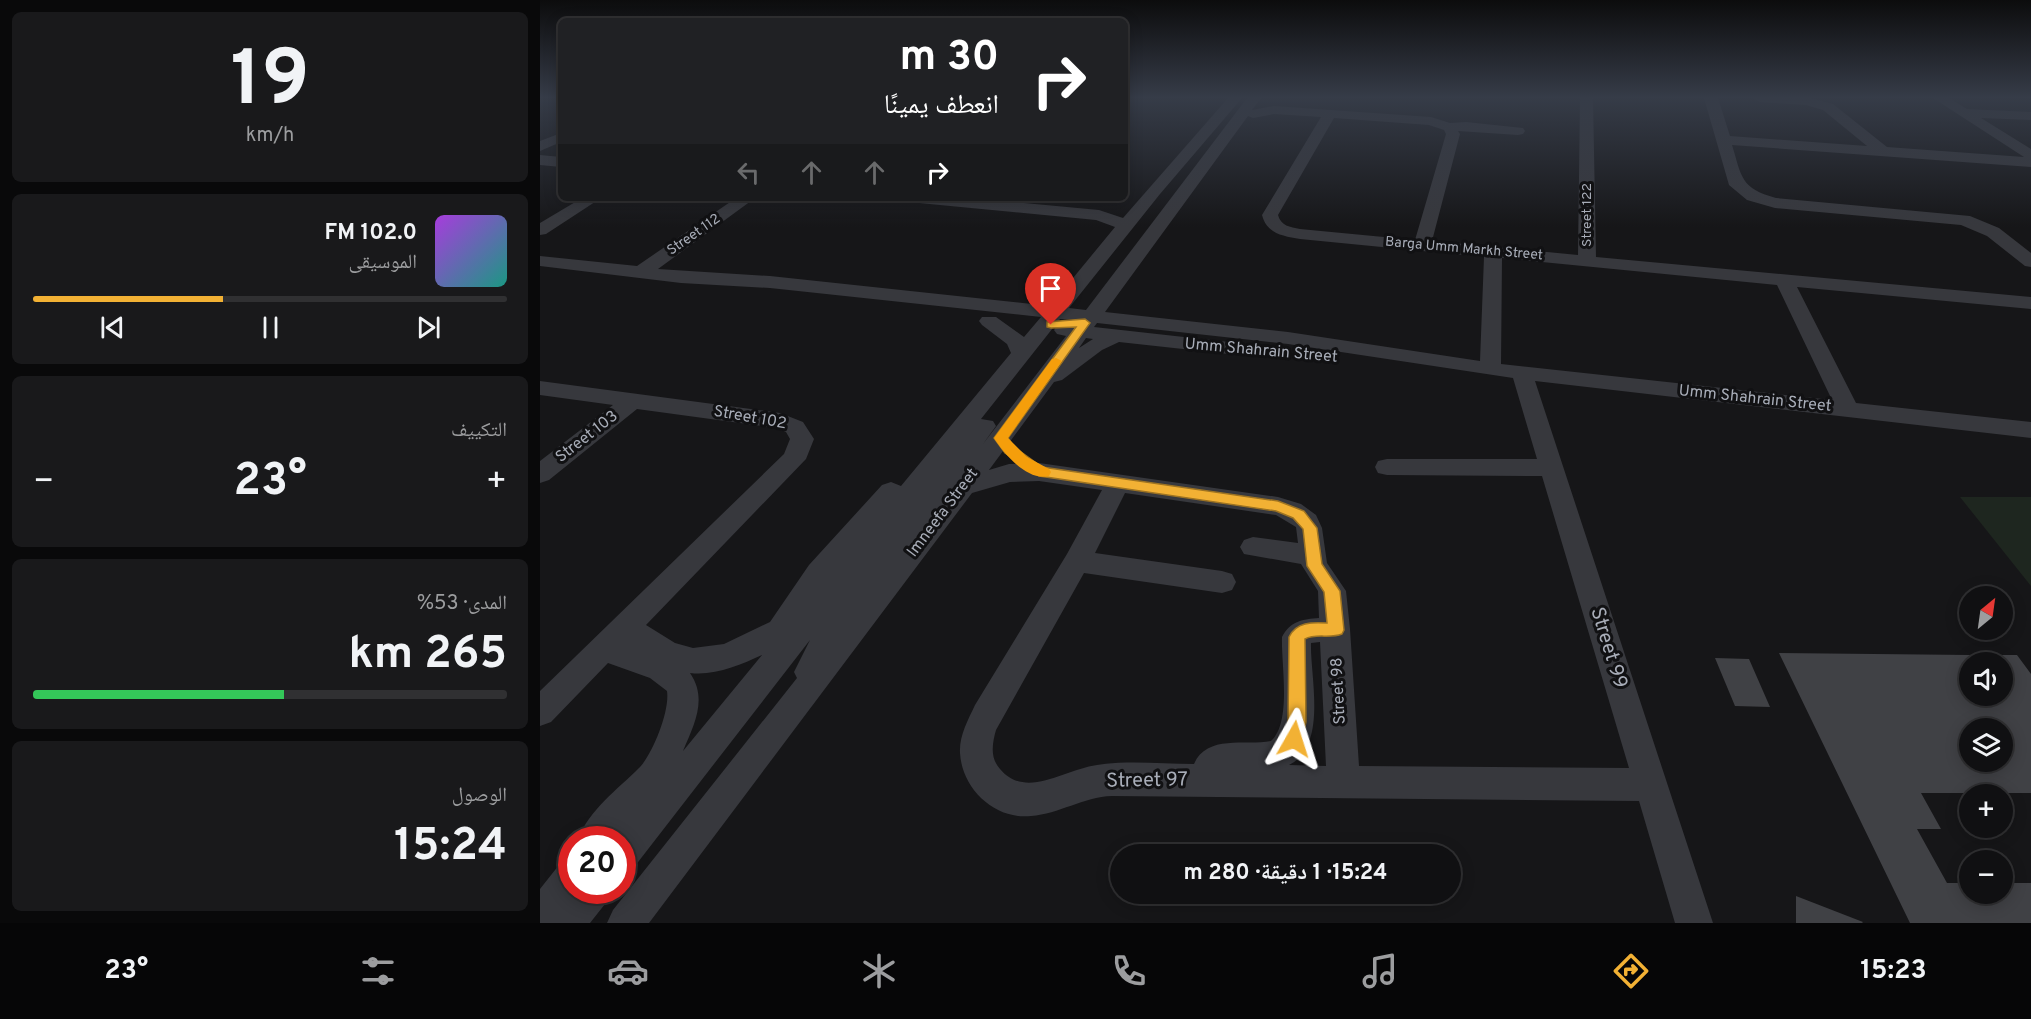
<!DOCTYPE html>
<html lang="ar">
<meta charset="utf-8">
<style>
:root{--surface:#101012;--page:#19191b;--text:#f1f3f6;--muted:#9c9d9f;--line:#303032;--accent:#f2b134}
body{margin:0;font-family:Overpass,"Noto Naskh Arabic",sans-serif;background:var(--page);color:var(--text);direction:rtl;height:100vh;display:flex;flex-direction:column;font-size:22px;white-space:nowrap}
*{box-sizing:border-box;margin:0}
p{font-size:20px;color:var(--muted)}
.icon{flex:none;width:33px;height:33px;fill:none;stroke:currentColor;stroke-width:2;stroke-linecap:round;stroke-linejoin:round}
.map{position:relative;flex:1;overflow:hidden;direction:ltr}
.sheet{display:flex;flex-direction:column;gap:12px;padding:12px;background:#09090a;width:540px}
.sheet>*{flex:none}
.banner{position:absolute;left:18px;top:18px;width:570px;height:183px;border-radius:9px;box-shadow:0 3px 15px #0003,0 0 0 2px var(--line);direction:rtl;background:#202124;color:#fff;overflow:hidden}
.needle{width:39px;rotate:29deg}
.fabs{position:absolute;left:1419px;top:586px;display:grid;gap:12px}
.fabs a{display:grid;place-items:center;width:54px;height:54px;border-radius:50%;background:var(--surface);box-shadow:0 3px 15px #0003,0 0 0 2px var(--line);font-size:30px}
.speed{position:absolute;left:18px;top:826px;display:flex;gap:12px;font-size:30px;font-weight:700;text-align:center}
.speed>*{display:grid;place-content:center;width:78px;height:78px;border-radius:50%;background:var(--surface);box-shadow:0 3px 15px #0003,0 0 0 2px var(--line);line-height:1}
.speed .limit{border:9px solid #d22;background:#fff;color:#111}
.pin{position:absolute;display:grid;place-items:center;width:51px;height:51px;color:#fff;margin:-62px -26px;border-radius:50% 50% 50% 0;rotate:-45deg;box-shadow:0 0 6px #0007}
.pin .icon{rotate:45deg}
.me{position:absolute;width:66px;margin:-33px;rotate:6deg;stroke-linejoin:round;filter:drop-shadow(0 0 4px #0008)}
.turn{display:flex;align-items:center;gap:21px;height:126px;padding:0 30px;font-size:27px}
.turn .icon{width:78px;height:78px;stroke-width:2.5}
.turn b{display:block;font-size:42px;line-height:51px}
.lanes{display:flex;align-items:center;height:57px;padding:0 30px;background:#0003;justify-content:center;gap:30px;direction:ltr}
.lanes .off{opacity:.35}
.big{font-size:45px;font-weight:700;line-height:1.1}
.sheet .tile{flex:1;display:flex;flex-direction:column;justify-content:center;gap:9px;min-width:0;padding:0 21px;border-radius:9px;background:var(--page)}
.sheet .dial{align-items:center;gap:0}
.dial b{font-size:78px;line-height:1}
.song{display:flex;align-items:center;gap:18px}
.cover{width:72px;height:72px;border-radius:9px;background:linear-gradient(135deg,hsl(280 70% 55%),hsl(170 70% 35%))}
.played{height:6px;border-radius:3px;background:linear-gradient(90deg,var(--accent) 40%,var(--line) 40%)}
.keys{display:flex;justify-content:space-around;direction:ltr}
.heat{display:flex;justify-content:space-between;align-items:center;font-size:33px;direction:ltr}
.charge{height:9px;border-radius:4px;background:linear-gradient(90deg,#34c759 53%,var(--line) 0)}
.trip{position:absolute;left:570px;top:844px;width:351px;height:60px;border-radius:30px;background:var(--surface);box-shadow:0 3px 15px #0003,0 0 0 2px var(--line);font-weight:700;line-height:60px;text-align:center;direction:rtl}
.dock{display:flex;height:96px;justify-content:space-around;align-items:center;background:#060607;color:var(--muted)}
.dock .icon{width:42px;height:42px}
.dock .active{color:var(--accent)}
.dock b{font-size:27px;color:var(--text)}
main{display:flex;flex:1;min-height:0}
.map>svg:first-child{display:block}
.green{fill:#1e261f}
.building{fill:#404145;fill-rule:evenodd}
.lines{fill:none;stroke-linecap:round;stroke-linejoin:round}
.minor{fill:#37383d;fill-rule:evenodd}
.route{fill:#f2b134;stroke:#9d7322;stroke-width:1.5}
.slow{fill:#f59e0b}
.labels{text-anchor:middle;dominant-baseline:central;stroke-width:6;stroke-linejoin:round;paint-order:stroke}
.far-street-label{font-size:14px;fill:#a8adb8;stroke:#111113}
.street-label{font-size:16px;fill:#a8adb8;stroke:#111113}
.near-street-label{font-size:20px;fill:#a8adb8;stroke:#111113}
</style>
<main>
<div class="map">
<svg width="1491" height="923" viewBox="0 0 1491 923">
<rect width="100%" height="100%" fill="#161618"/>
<polygon class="green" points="1420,497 1491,497 1491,586"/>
<g class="building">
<path d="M 1239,653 L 1430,655 L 1430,696 L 1462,696 L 1462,655 L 1477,655 L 1491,674 L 1491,793 L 1381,793 L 1401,829 L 1377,829 L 1407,883 L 1430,883 L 1430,894 L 1462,894 L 1462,883 L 1491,883 L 1491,923 L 1370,923 ZM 1430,729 L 1462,729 L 1462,762 L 1430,762 Z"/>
<polygon points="1175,658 1209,659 1230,707 1195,706"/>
<polygon points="1256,896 1323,922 1322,923 1256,923"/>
</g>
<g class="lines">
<g class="minor">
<path d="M 688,98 L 702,98 L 620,194 L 529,308 L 546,310 L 707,98 L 721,98 L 712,110 L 734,106 L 891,117 L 910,123 L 926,122 L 983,128 L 985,131 L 983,134 L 978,135 L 918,131 L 920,134 L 892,241 L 1038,255 L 1040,98 L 1053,98 L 1056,257 L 1491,297 L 1491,309 L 1257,287 L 1316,403 L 1491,422 L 1491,438 L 995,381 L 1173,923 L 1135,923 L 1099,801 L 572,796 C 543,797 519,814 491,816 C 455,820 422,789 420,753 C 419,736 428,720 435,705 L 527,554 L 562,490 L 499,481 L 470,482 L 432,493 L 109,923 L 67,923 L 73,910 L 257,678 L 254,672 L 270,640 L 95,866 L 82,871 L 82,840 L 37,840 C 51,808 76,791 100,767 C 113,753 130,711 127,691 L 110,678 L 68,663 L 11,722 L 0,726 L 0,691 L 244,454 L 250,439 L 246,432 L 236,428 L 97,409 L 9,480 L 0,483 L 0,461 L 73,405 L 0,395 L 0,381 L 240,413 L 263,422 L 274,439 L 266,459 L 106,625 L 135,643 L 153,648 L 184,644 L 230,622 L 269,565 L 342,485 L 351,482 L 361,486 L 471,353 L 467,344 L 442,325 L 439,321 L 442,317 L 456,317 L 484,337 L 501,317 L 230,288 L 141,283 L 0,266 L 0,256 L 97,266 L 196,198 L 215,198 L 118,269 L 230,276 L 510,306 L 575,227 L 556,220 L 379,203 L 371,198 L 431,198 L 559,210 L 583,218 ZM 734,114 L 781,117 L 722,215 C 727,234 743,236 760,239 L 944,257 L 940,361 L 748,332 L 565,312 L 708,116 L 713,118 ZM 794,118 L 889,125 L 904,130 L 906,134 L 875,240 L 760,229 C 750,227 741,226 738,215 ZM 962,258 L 1237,285 L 1292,400 L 961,364 ZM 520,319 L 538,320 L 534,325 L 517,326 L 514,330 L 517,334 L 526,336 L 443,444 L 456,426 L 453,421 L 441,419 ZM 557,323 L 748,344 L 973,378 L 997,459 L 847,459 L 838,461 L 835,467 L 838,473 L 847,475 L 1002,476 L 1089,768 L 819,766 L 810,629 L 806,591 L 787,563 L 782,528 L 776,515 L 761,504 L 738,497 L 499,463 L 469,464 L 449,470 L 514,382 L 522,380 L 562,350 L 579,342 L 707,356 L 714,354 L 717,350 L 714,346 L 707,344 L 554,327 ZM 546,338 L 553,339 L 539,348 ZM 585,493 L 736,515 L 756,527 L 758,543 L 713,537 L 704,540 L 700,547 L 704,554 L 761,564 L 778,591 L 779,618 C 763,619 750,621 742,637 C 741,665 752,722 731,741 C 705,746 667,734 654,764 C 622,764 588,760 557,765 C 525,769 486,800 460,769 C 450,758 452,744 456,730 L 544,573 L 682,593 L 692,590 L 696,582 L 692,574 L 682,571 L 555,553 ZM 780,642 L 786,766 L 749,765 C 788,745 770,678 771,643 ZM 222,655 L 143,751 C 154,725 168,699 150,673 C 175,676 200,665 222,655 Z"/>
<path d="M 1164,98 L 1178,98 L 1190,136 L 1327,146 L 1283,110 L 1266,105 L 1220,102 L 1213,98 L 1270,98 L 1293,104 L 1347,147 L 1484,157 L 1393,98 L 1409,98 L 1427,109 L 1491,112 L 1491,120 L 1441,118 L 1491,149 L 1491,167 L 1192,145 C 1202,177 1200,188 1236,198 L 1430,216 L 1459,228 L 1491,253 L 1491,267 L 1485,266 L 1447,236 L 1421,225 L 1235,208 L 1207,200 L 1189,185 Z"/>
<polygon points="21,133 21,142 0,151 0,141"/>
<polygon points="0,155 21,157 21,167 0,165"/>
<polygon points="42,198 61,198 6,234 0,235 0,223"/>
<polygon points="32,860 32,891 70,891 65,904 50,923 0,923 0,889 19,865"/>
</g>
</g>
<linearGradient id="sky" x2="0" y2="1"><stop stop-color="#0c0c0d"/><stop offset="0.43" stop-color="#363c48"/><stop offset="1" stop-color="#363c48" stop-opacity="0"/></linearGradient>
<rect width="1491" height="227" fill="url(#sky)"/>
<path class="route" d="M 545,319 L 550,323 L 468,438 L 474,447 L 502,467 L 738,501 L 764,511 L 777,528 L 782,564 L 800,591 L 804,630 L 802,634 C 790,639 776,633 765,639 L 766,722 L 761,745 L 754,747 L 748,745 L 745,739 L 748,722 L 749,637 C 756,622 772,622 787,623 L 784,592 L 767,566 L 763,529 L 753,518 L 736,511 L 499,476 L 465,453 L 454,438 L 536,327 L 511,328 L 507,327 L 507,322 Z"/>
<path class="slow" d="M 516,358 L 522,361 L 468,438 L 487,457 L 509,469 L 511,472 L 509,476 C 488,482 464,454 454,438 L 512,359 Z"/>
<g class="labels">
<g class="far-street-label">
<text transform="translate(1047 215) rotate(-90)">Street 122</text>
<text transform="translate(154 235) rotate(-35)">Street 112</text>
<text transform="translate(924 249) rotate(5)">Barga Umm Markh Street</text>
</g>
<g class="street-label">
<text transform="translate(721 351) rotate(5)">Umm Shahrain Street</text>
<text transform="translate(1215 399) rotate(6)">Umm Shahrain Street</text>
<text transform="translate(210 418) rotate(10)">Street 102</text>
<text transform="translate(47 437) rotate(-38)">Street 103</text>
<text transform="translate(403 513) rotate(-53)">Imneefa Street</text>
<text transform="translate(799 691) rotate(-93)">Street 98</text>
</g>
<g class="near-street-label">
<text transform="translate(1068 648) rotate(73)">Street 99</text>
<text transform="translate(607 781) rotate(-1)">Street 97</text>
</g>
</g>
</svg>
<div class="fabs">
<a><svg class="needle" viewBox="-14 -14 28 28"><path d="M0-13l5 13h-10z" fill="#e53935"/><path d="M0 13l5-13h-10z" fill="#9c9d9f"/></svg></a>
<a><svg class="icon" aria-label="sound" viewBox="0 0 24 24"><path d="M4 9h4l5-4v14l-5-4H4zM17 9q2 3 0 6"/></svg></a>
<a><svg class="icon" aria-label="layers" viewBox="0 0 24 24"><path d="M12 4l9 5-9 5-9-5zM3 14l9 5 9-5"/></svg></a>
<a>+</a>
<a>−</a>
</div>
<div class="speed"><div class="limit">20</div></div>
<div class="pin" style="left:511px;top:325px;background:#d93025"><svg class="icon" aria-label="arrive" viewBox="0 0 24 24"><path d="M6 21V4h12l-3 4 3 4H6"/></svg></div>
<svg class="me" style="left:754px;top:739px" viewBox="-20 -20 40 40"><path d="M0-17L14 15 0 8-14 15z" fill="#f2b134" stroke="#fff" stroke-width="4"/></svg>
<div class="trip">15:24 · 1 دقيقة · 280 m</div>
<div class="banner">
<div class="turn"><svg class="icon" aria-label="right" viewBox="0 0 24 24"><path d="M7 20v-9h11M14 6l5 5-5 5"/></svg><div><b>30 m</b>انعطف يمينًا</div></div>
<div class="lanes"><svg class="icon off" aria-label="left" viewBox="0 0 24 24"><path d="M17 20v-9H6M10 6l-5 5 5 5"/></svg><svg class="icon off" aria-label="ahead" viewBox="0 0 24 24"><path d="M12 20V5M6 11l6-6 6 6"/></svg><svg class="icon off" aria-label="ahead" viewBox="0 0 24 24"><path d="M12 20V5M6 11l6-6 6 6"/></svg><svg class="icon" aria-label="right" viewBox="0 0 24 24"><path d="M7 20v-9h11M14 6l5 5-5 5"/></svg></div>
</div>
</div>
<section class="sheet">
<div class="tile dial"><b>19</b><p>km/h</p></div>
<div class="tile">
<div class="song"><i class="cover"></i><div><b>102.0 FM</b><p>الموسيقى</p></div></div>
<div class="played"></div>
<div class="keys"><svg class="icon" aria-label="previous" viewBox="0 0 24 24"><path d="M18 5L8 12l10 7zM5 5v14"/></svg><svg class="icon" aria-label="pause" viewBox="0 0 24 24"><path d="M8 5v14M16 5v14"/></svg><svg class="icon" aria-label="next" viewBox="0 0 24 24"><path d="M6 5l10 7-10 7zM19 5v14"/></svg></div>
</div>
<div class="tile"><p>التكييف</p>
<div class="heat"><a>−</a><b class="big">23°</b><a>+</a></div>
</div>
<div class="tile"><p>المدى · 53%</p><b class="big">265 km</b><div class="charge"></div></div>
<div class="tile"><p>الوصول</p><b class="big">15:24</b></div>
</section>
</main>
<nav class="dock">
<b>15:23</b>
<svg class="icon active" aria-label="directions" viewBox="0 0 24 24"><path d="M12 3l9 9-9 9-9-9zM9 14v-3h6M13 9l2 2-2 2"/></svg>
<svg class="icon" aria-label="music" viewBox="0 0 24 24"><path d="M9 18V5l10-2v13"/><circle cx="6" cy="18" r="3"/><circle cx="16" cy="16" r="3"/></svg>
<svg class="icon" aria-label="phone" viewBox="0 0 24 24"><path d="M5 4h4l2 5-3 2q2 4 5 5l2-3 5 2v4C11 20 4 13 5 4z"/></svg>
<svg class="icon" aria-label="climate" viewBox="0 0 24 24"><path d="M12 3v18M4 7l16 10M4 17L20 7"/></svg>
<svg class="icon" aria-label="car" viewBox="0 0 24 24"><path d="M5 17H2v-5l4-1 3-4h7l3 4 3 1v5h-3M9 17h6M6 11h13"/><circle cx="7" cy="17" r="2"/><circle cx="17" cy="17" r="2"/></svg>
<svg class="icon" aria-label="filters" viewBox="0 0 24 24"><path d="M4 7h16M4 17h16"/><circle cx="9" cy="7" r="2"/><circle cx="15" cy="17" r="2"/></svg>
<b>23°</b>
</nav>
